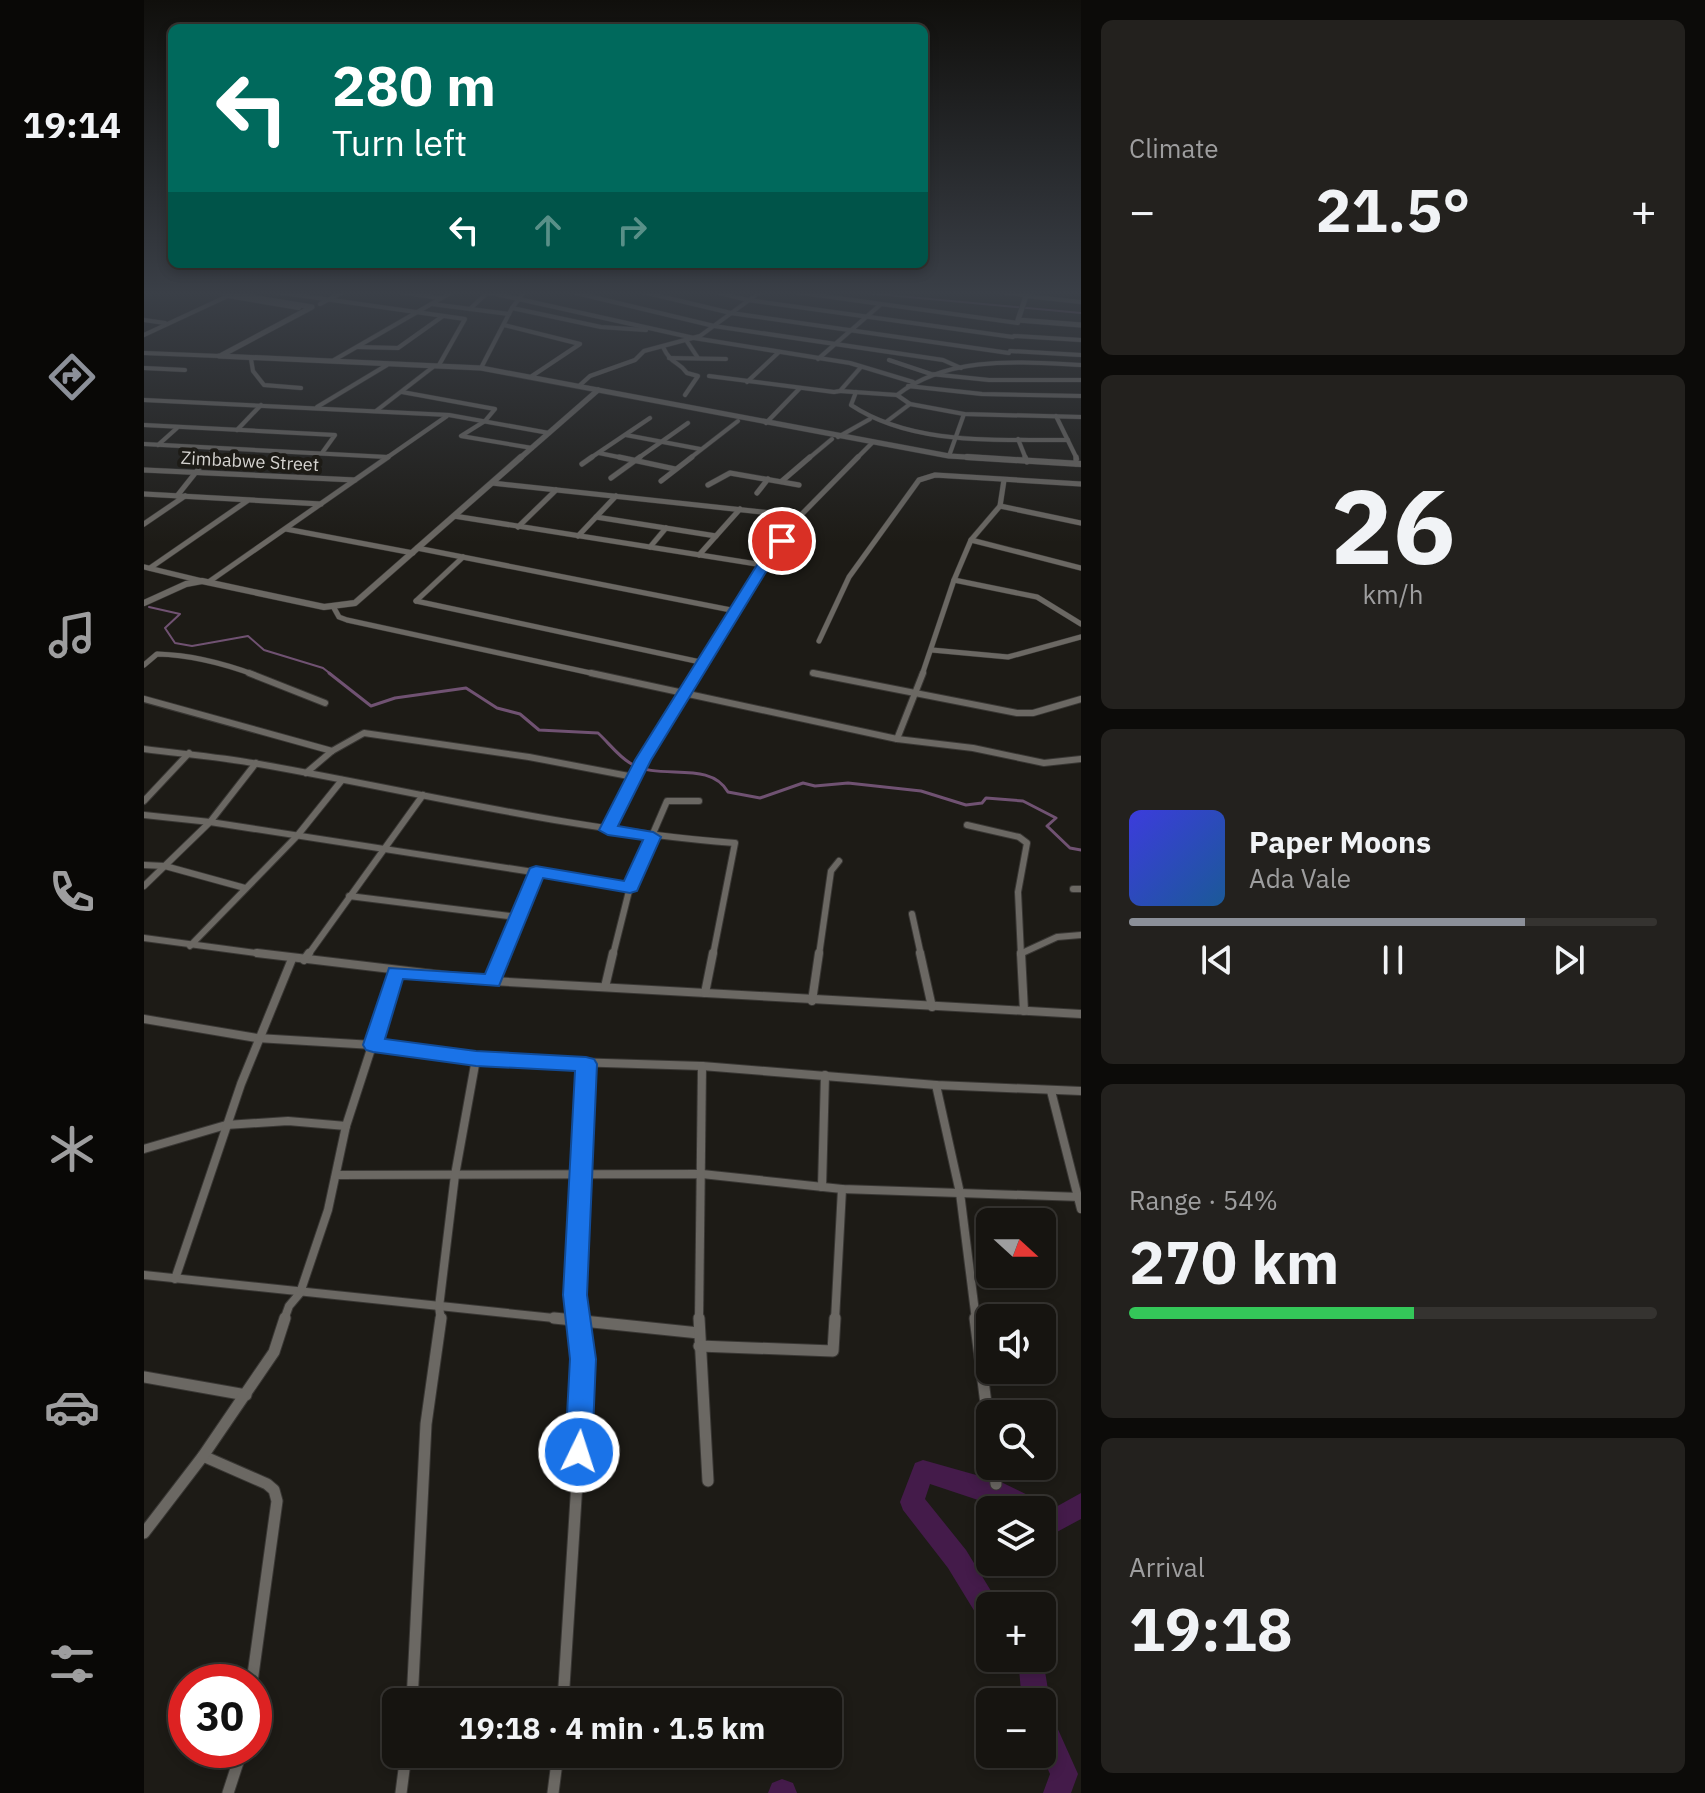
<!DOCTYPE html>
<meta charset="utf-8">
<style>
:root{--surface:#161410;--page:#23211e;--text:#f1f3f6;--muted:#9e9e9f;--line:#353330;--accent:#8c9099}
body{margin:0;font-family:"IBM Plex Sans",sans-serif;background:var(--page);color:var(--text);height:100vh;display:flex;flex-direction:column;font-size:30px;white-space:nowrap}
*{box-sizing:border-box;margin:0}
p{font-size:26px;color:var(--muted)}
.icon{flex:none;width:44px;height:44px;fill:none;stroke:currentColor;stroke-width:2;stroke-linecap:round;stroke-linejoin:round}
.map{position:relative;flex:1;overflow:hidden}
.panel{display:flex;flex-direction:column;gap:20px;padding:20px;background:#0c0b09;width:624px}
.panel>*{flex:none}
.banner{position:absolute;left:24px;top:24px;width:760px;height:244px;border-radius:12px;box-shadow:0 4px 12px #0003,0 0 0 2px var(--line);background:#00695c;color:#fff;overflow:hidden}
.needle{width:52px;rotate:111deg}
.tools{position:absolute;left:832px;top:1208px;display:grid;gap:16px}
.tools a{display:grid;place-items:center;width:80px;height:80px;border-radius:12px;background:var(--surface);box-shadow:0 4px 12px #0003,0 0 0 2px var(--line);font-size:40px}
.speed{position:absolute;left:24px;top:1664px;display:flex;gap:16px;font-size:40px;font-weight:700;text-align:center}
.speed>*{display:grid;place-content:center;width:104px;height:104px;border-radius:50%;background:var(--surface);box-shadow:0 4px 12px #0003,0 0 0 2px var(--line);line-height:1}
.speed .limit{border:12px solid #d22;background:#fff;color:#111}
.pin{position:absolute;display:grid;place-items:center;width:68px;height:68px;color:#fff;margin:-34px;border:4px solid #fff;border-radius:50%;box-shadow:0 2px 8px #0007}
.me{position:absolute;width:88px;margin:-44px;rotate:4deg;stroke-linejoin:round;filter:drop-shadow(0 0 6px #0008)}
.turn{display:flex;align-items:center;gap:28px;height:168px;padding:0 32px;font-size:36px}
.turn .icon{width:104px;height:104px;stroke-width:2.5}
.turn b{display:block;font-size:56px;line-height:68px}
.lanes{display:flex;align-items:center;height:76px;padding:0 32px;background:#0003;justify-content:center;gap:40px;direction:ltr}
.lanes .off{opacity:.35}
.big{font-size:60px;font-weight:700;line-height:1.1}
.panel .tile{flex:1;display:flex;flex-direction:column;justify-content:center;gap:12px;min-width:0;padding:0 28px;border-radius:12px;background:var(--page)}
.panel .dial{align-items:center;gap:0}
.dial b{font-size:104px;line-height:1}
.song{display:flex;align-items:center;gap:24px}
.cover{width:96px;height:96px;border-radius:12px;background:linear-gradient(135deg,hsl(240 70% 55%),hsl(210 70% 35%))}
.played{height:8px;border-radius:4px;background:linear-gradient(90deg,var(--accent) 75%,var(--line) 75%)}
.keys{display:flex;justify-content:space-around;direction:ltr}
.heat{display:flex;justify-content:space-between;align-items:center;font-size:44px;direction:ltr}
.charge{height:12px;border-radius:6px;background:linear-gradient(90deg,#34c759 54%,var(--line) 0)}
.trip{position:absolute;left:238px;top:1688px;width:460px;height:80px;border-radius:12px;background:var(--surface);box-shadow:0 4px 12px #0003,0 0 0 2px var(--line);font-weight:700;line-height:80px;text-align:center}
main{display:flex;flex:1;min-height:0}
.menu{display:flex;flex-direction:column;width:144px;justify-content:space-around;align-items:center;background:#090806;color:var(--muted)}
.menu .icon{width:56px;height:56px}
.menu .current{color:var(--accent)}
.menu b{font-size:36px;color:var(--text)}
.map>svg:first-child{display:block}
.lines{fill:none;stroke-linecap:round;stroke-linejoin:round}
.stream-far1{stroke:#705272;stroke-width:2}
.stream{stroke:#705272;stroke-width:3}
.river{fill:#441b4a;fill-rule:evenodd}
.minor-far4-casing{stroke:#393734;stroke-width:5}
.minor-far3-casing{stroke:#393734;stroke-width:6}
.minor-far2-casing{stroke:#393734;stroke-width:8}
.minor-far1-casing{stroke:#393734;stroke-width:10}
.minor-casing{stroke:#393734;stroke-width:13}
.tertiary-far1-casing{stroke:#393734;stroke-width:6}
.tertiary-casing{stroke:#393734;stroke-width:7}
.minor-far4{stroke:#6b6863;stroke-width:4}
.minor-far3{stroke:#6b6863;stroke-width:5}
.minor-far2{stroke:#6b6863;stroke-width:6}
.minor-far1{stroke:#6b6863;stroke-width:8}
.minor{stroke:#6b6863;stroke-width:11}
.tertiary-far1{stroke:#6b6863;stroke-width:5}
.tertiary{stroke:#6b6863;stroke-width:6}
.route{fill:#1a73e8;stroke:#114b97;stroke-width:2}
.labels{text-anchor:middle;dominant-baseline:central;stroke-width:8;stroke-linejoin:round;paint-order:stroke}
.far-street-label{font-size:18px;fill:#d6d4d1;stroke:#1d1b16}
</style>
<main>
<nav class="menu">
<b>19:14</b>
<svg class="icon current" aria-label="directions" viewBox="0 0 24 24"><path d="M12 3l9 9-9 9-9-9zM9 14v-3h6M13 9l2 2-2 2"/></svg>
<svg class="icon" aria-label="music" viewBox="0 0 24 24"><path d="M9 18V5l10-2v13"/><circle cx="6" cy="18" r="3"/><circle cx="16" cy="16" r="3"/></svg>
<svg class="icon" aria-label="phone" viewBox="0 0 24 24"><path d="M5 4h4l2 5-3 2q2 4 5 5l2-3 5 2v4C11 20 4 13 5 4z"/></svg>
<svg class="icon" aria-label="climate" viewBox="0 0 24 24"><path d="M12 3v18M4 7l16 10M4 17L20 7"/></svg>
<svg class="icon" aria-label="car" viewBox="0 0 24 24"><path d="M5 17H2v-5l4-1 3-4h7l3 4 3 1v5h-3M9 17h6M6 11h13"/><circle cx="7" cy="17" r="2"/><circle cx="17" cy="17" r="2"/></svg>
<svg class="icon" aria-label="filters" viewBox="0 0 24 24"><path d="M4 7h16M4 17h16"/><circle cx="9" cy="7" r="2"/><circle cx="15" cy="17" r="2"/></svg>
</nav>
<div class="map">
<svg width="937" height="1793" viewBox="0 0 937 1793">
<rect width="100%" height="100%" fill="#1d1b16"/>
<g class="lines">
<g class="stream-far1">
<polyline points="711,292 937,313"/>
<polyline points="5,607 36,614 21,628 31,643 48,646 104,636 120,650 179,668 188,675"/>
</g>
<path class="stream" d="M 185,673 L 227,706 L 251,698 L 322,688 L 353,708 L 376,714 L 395,730 L 454,733 C 464,742 474,756 486,763 C 515,782 565,759 584,792 L 616,798 L 659,783 L 671,786 L 704,783 L 777,791 L 822,805 L 838,803 L 842,798 L 879,801 L 912,818 L 903,826 L 926,848 L 937,850"/>
<g class="river">
<polygon points="779,1460 857,1482 910,1508 937,1493 937,1519 911,1533 898,1527 898,1510 864,1510 786,1484 781,1499 822,1550 855,1604 856,1606 846,1606 846,1626 837,1622 804,1568 759,1510 756,1502 771,1463"/>
<polygon points="898,1653 906,1702 899,1713 908,1716 934,1774 927,1793 899,1793 906,1774 897,1754 898,1702 878,1702 874,1658 898,1658"/>
<polygon points="638,1779 649,1783 653,1793 624,1793 628,1783"/>
</g>
<g class="minor-far4-casing">
<g id="minor-far4">
<polyline points="132,292 321,319 295,365"/>
<polyline points="255,292 296,298"/>
<polyline points="343,292 550,338 706,363 769,382"/>
<polyline points="428,292 570,326 799,360 817,368"/>
<polyline points="499,292 587,313 865,353"/>
<polyline points="572,292 604,300 869,337"/>
<polyline points="651,292 874,323"/>
<polyline points="857,292 881,295"/>
<polyline points="84,296 155,308"/>
<polyline points="882,296 937,302"/>
<polyline points="176,304 199,292"/>
<polyline points="288,304 365,314"/>
<polyline points="368,308 457,327 502,330"/>
<polyline points="326,309 344,292"/>
<polyline points="0,320 21,323"/>
<polyline points="360,325 436,344 388,376"/>
<polyline points="0,335 88,294"/>
<polyline points="870,336 937,340"/>
<polyline points="542,340 554,358"/>
<polyline points="214,347 254,348 299,316"/>
<path d="M 519,347 C 528,366 534,360 543,373 L 554,376 L 541,395"/>
<polyline points="866,351 937,355"/>
<polyline points="0,353 75,356"/>
<polyline points="525,358 582,359"/>
<polyline points="107,359 109,371 120,385 157,388"/>
<polyline points="674,359 736,305"/>
<polyline points="190,360 308,292"/>
<polyline points="745,360 787,374 845,380 937,380"/>
<polyline points="0,368 41,370"/>
<polyline points="337,368 368,308 380,292"/>
<polyline points="565,376 690,392 696,391 717,367"/>
<polyline points="603,382 635,352"/>
<polyline points="435,386 446,376 491,360 500,351 556,336 616,292"/>
<polyline points="764,386 838,394 937,396"/>
<polyline points="696,391 753,395 766,404 820,414 937,417"/>
<polyline points="258,392 351,409 341,421 317,436 388,448"/>
<path d="M 712,392 L 707,405 C 769,446 852,439 924,440"/>
<path d="M 753,395 C 805,355 875,362 937,365"/>
<polyline points="0,400 305,415 405,433"/>
<polyline points="173,407 243,365"/>
<polyline points="232,411 289,367"/>
<polyline points="912,416 933,459"/>
<polyline points="742,422 766,404"/>
<polyline points="622,423 656,388"/>
<polyline points="0,425 191,435 178,453"/>
<polyline points="93,430 117,405"/>
<polyline points="482,435 556,449"/>
<polyline points="694,437 726,419"/>
<polyline points="874,439 882,459"/>
<polyline points="0,444 243,457"/>
<polyline points="14,445 33,428"/>
<polyline points="455,453 484,459"/>
<polyline points="805,456 820,414"/>
<polyline points="62,459 71,448"/>
<polyline points="241,459 303,416"/>
<polyline points="445,459 506,418"/>
<polyline points="493,459 544,423"/>
<polyline points="545,459 594,421"/>
<polyline points="664,459 688,439"/>
<polyline points="712,459 728,443"/>
</g>
</g>
<g class="minor-far3-casing">
<g id="minor-far3">
<polyline points="475,457 531,469"/>
<polyline points="881,457 883,462"/>
<polyline points="932,457 932,464"/>
<polyline points="438,464 448,457"/>
<polyline points="0,470 211,480"/>
<polyline points="467,478 496,457"/>
<polyline points="517,481 548,457"/>
<polyline points="638,481 666,457"/>
<polyline points="348,483 656,516"/>
<polyline points="564,485 586,473 655,485"/>
<polyline points="613,493 624,479"/>
<polyline points="0,494 177,504"/>
<polyline points="33,496 64,457"/>
<polyline points="856,506 937,523"/>
<polyline points="310,516 619,565"/>
<polyline points="452,517 572,536"/>
<polyline points="0,524 41,496"/>
<polyline points="374,527 412,490"/>
<polyline points="142,529 269,553"/>
<polyline points="434,536 472,496"/>
<polyline points="827,540 937,568"/>
<polyline points="506,547 522,528"/>
<polyline points="273,548 592,611"/>
<polyline points="555,555 596,509"/>
<polyline points="0,567 58,581"/>
<polyline points="6,568 103,501"/>
<polyline points="810,580 893,597 937,624"/>
<polyline points="66,581 244,457"/>
<polyline points="272,601 561,663"/>
<polyline points="272,601 319,557"/>
<polyline points="190,608 195,617 203,620 456,675"/>
<polyline points="675,641 705,577 775,480 791,475 937,484"/>
<polyline points="788,650 864,657 937,637"/>
<path d="M 0,665 L 13,654 C 47,655 79,663 111,675"/>
<polyline points="669,673 678,675"/>
<polyline points="551,675 619,565 656,516 714,457"/>
<polyline points="778,675 810,580 827,540 856,506 860,480"/>
</g>
</g>
<g class="minor-far2-casing">
<g id="minor-far2">
<polyline points="105,673 181,703"/>
<polyline points="447,673 753,739 829,748 900,763 937,759"/>
<polyline points="669,673 873,713 889,713 937,699"/>
<polyline points="0,699 188,751"/>
<polyline points="753,739 779,673"/>
<path d="M 0,749 C 38,754 77,757 115,764 C 274,792 430,831 591,843 L 569,955"/>
<polyline points="162,773 188,751 220,733 385,757 490,777"/>
<polyline points="0,801 45,753"/>
<polyline points="0,815 66,822 486,887"/>
<polyline points="823,825 875,837 883,843 874,892 877,955"/>
<polyline points="464,830 499,760 553,673"/>
<polyline points="0,865 21,866 101,888"/>
<polyline points="0,886 66,822 112,763"/>
<polyline points="929,889 937,889"/>
<polyline points="205,896 373,917"/>
<polyline points="768,914 777,955"/>
<polyline points="0,938 127,955"/>
<polyline points="46,946 153,836 198,780"/>
<polyline points="876,954 913,937 937,935"/>
<polyline points="164,955 279,795"/>
<polyline points="358,955 392,871"/>
<polyline points="469,955 486,887 523,801 555,801"/>
<polyline points="675,955 687,871 695,861"/>
</g>
</g>
<g class="minor-far1-casing">
<g id="minor-far1">
<polyline points="113,953 348,981 937,1014"/>
<polyline points="776,953 788,1007"/>
<polyline points="877,953 880,1011"/>
<polyline points="160,960 165,953"/>
<polyline points="348,981 359,953"/>
<polyline points="461,987 469,953"/>
<polyline points="561,993 569,953"/>
<polyline points="668,1001 675,953"/>
<polyline points="0,1019 113,1038 229,1045 332,1059 558,1066 792,1085 937,1091"/>
<polyline points="792,1085 816,1193 832,1320"/>
<polyline points="907,1091 937,1209"/>
<polyline points="0,1149 82,1125 144,1121 202,1126"/>
<polyline points="193,1175 558,1174 698,1189 937,1197"/>
<polyline points="678,1187 681,1075"/>
<polyline points="0,1275 429,1320"/>
<polyline points="31,1279 97,1084 148,959"/>
<polyline points="140,1320 145,1306 156,1293 184,1210 202,1126 252,972"/>
<polyline points="297,1320 295,1307 311,1175 332,1059"/>
<polyline points="434,1320 431,1295 442,1064"/>
<polyline points="555,1320 558,1066"/>
<polyline points="691,1320 698,1189"/>
</g>
</g>
<g class="minor-casing">
<g id="minor">
<polyline points="410,1318 555,1333"/>
<polyline points="555,1318 564,1481"/>
<polyline points="831,1318 846,1435"/>
<polyline points="555,1346 689,1351 691,1318"/>
<polyline points="0,1377 102,1395"/>
<polyline points="59,1456 123,1484 130,1490 133,1501 108,1682"/>
<polyline points="850,1466 852,1484"/>
<polyline points="0,1533 59,1456 130,1352 141,1318"/>
<polyline points="268,1702 282,1424 297,1318"/>
<polyline points="419,1702 438,1404 439,1359 434,1318"/>
<polyline points="84,1793 98,1750"/>
<polyline points="257,1793 262,1754"/>
<polyline points="409,1793 414,1754"/>
</g>
</g>
<g class="tertiary-far1-casing">
<g id="tertiary-far1">
<polyline points="77,292 168,307 78,355"/>
<polyline points="880,292 882,296 874,320 937,325"/>
<polyline points="75,356 337,368 805,456 856,459"/>
<polyline points="375,459 454,390"/>
</g>
</g>
<g class="tertiary-casing">
<g id="tertiary">
<polyline points="823,457 937,464"/>
<polyline points="0,603 42,584 58,581 180,607 211,603 377,457"/>
</g>
</g>
<use href="#minor-far4" class="minor-far4"/>
<use href="#minor-far3" class="minor-far3"/>
<use href="#minor-far2" class="minor-far2"/>
<use href="#minor-far1" class="minor-far1"/>
<use href="#minor" class="minor"/>
<use href="#tertiary-far1" class="tertiary-far1"/>
<use href="#tertiary" class="tertiary"/>
</g>
<linearGradient id="sky" x2="0" y2="1"><stop stop-color="#100f0c"/><stop offset="0.54" stop-color="#3a3f47"/><stop offset="1" stop-color="#3a3f47" stop-opacity="0"/></linearGradient>
<rect width="937" height="543" fill="url(#sky)"/>
<polygon class="route" points="633,538 644,541 625,567 507,760 474,826 509,832 517,837 493,891 486,893 399,878 355,986 259,979 241,1039 332,1051 442,1057 450,1059 453,1064 443,1295 452,1359 448,1452 444,1461 435,1465 425,1461 421,1452 426,1359 419,1295 431,1071 332,1066 229,1052 222,1050 219,1045 245,968 341,974 386,868 392,866 480,881 499,840 464,835 455,830 491,760 613,565"/>
<g class="labels">
<g class="far-street-label">
<text transform="translate(106 461) rotate(3)">Zimbabwe Street</text>
</g>
</g>
</svg>
<div class="tools">
<a><svg class="needle" viewBox="-14 -14 28 28"><path d="M0-13l5 13h-10z" fill="#e53935"/><path d="M0 13l5-13h-10z" fill="#9e9e9f"/></svg></a>
<a><svg class="icon" aria-label="sound" viewBox="0 0 24 24"><path d="M4 9h4l5-4v14l-5-4H4zM17 9q2 3 0 6"/></svg></a>
<a><svg class="icon" aria-label="search" viewBox="0 0 24 24"><circle cx="10" cy="10" r="6"/><path d="M15 15l6 6"/></svg></a>
<a><svg class="icon" aria-label="layers" viewBox="0 0 24 24"><path d="M12 4l9 5-9 5-9-5zM3 14l9 5 9-5"/></svg></a>
<a>+</a>
<a>−</a>
</div>
<div class="speed"><div class="limit">30</div></div>
<div class="pin" style="left:638px;top:541px;background:#d93025"><svg class="icon" aria-label="arrive" viewBox="0 0 24 24"><path d="M6 21V4h12l-3 4 3 4H6"/></svg></div>
<svg class="me" style="left:435px;top:1452px" viewBox="-20 -20 40 40"><circle r="17" fill="#1a73e8" stroke="#fff" stroke-width="3"/><path d="M0-11L8 9 0 5-8 9z" fill="#fff"/></svg>
<div class="trip">19:18 · 4 min · 1.5 km</div>
<div class="banner">
<div class="turn"><svg class="icon" aria-label="left" viewBox="0 0 24 24"><path d="M17 20v-9H6M10 6l-5 5 5 5"/></svg><div><b>280 m</b>Turn left</div></div>
<div class="lanes"><svg class="icon" aria-label="left" viewBox="0 0 24 24"><path d="M17 20v-9H6M10 6l-5 5 5 5"/></svg><svg class="icon off" aria-label="ahead" viewBox="0 0 24 24"><path d="M12 20V5M6 11l6-6 6 6"/></svg><svg class="icon off" aria-label="right" viewBox="0 0 24 24"><path d="M7 20v-9h11M14 6l5 5-5 5"/></svg></div>
</div>
</div>
<section class="panel">
<div class="tile"><p>Climate</p>
<div class="heat"><a>−</a><b class="big">21.5°</b><a>+</a></div>
</div>
<div class="tile dial"><b>26</b><p>km/h</p></div>
<div class="tile">
<div class="song"><i class="cover"></i><div><b>Paper Moons</b><p>Ada Vale</p></div></div>
<div class="played"></div>
<div class="keys"><svg class="icon" aria-label="previous" viewBox="0 0 24 24"><path d="M18 5L8 12l10 7zM5 5v14"/></svg><svg class="icon" aria-label="pause" viewBox="0 0 24 24"><path d="M8 5v14M16 5v14"/></svg><svg class="icon" aria-label="next" viewBox="0 0 24 24"><path d="M6 5l10 7-10 7zM19 5v14"/></svg></div>
</div>
<div class="tile"><p>Range · 54%</p><b class="big">270 km</b><div class="charge"></div></div>
<div class="tile"><p>Arrival</p><b class="big">19:18</b></div>
</section>
</main>
